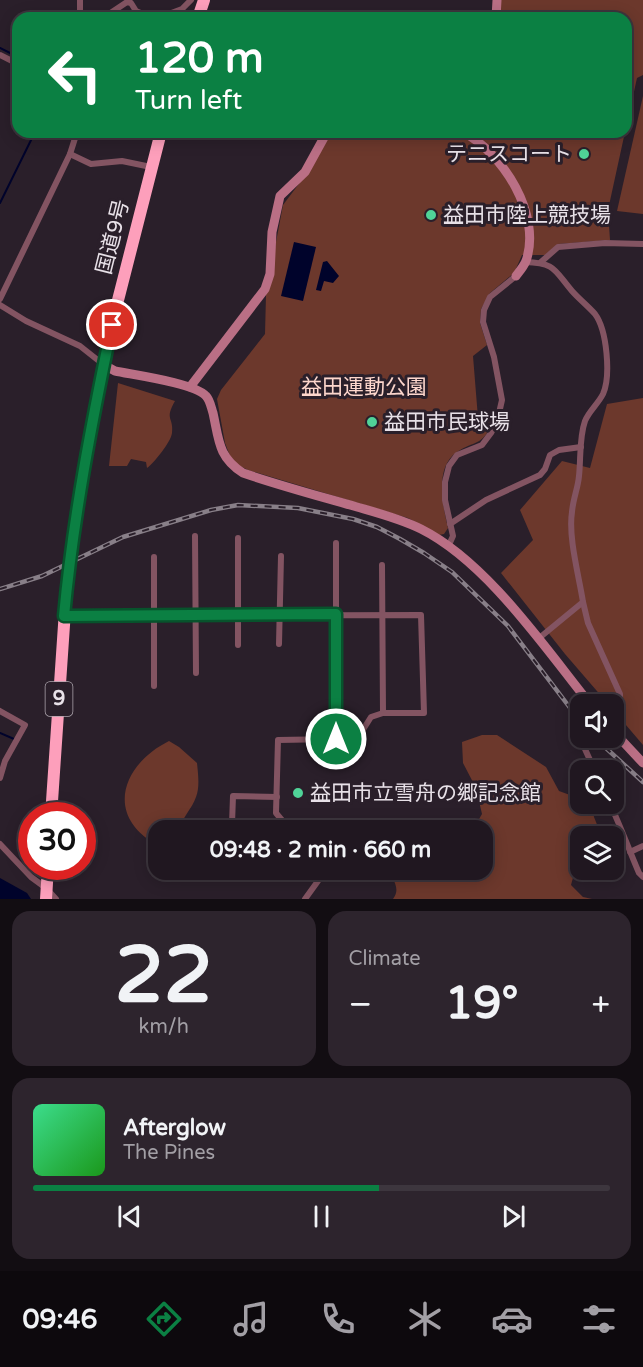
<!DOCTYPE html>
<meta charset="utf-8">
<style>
:root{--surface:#201720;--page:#2d242d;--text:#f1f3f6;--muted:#a29fa5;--line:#3d363e;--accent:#0b8043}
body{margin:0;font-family:"Varela Round","Noto Sans JP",sans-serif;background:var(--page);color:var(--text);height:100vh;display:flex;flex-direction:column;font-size:22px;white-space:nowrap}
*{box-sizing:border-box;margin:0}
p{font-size:20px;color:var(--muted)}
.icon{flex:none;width:33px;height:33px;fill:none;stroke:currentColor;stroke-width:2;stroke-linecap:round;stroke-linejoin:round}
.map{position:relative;height:899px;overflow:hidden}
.panel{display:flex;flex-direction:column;gap:12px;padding:12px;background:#120d12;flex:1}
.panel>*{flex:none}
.top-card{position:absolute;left:12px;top:12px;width:620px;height:126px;border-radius:18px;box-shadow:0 3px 15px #0003,0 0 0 2px var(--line);background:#0b8043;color:#fff;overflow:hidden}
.buttons{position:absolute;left:570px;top:694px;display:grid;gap:12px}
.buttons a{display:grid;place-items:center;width:54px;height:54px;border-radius:12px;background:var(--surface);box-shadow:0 3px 15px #0003,0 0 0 2px var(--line);font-size:30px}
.speed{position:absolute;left:18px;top:802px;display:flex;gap:12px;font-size:30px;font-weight:700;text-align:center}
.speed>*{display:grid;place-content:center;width:78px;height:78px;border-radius:50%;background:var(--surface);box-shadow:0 3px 15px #0003,0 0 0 2px var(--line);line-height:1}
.speed .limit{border:9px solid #d22;background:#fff;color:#111}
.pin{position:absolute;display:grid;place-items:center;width:51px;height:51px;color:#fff;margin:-26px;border:3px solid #fff;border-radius:50%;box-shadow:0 2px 6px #0007}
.me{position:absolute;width:66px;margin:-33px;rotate:0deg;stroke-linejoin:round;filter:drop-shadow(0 0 4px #0008)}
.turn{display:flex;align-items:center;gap:21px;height:126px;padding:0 24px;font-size:27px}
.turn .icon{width:78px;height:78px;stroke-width:2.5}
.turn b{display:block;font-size:42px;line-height:51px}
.big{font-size:45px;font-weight:700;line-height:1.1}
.panel .card{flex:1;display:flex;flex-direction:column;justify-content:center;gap:9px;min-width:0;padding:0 21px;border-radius:18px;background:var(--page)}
.panel .dial{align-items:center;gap:0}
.dial b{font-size:78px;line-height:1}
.song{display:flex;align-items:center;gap:18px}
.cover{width:72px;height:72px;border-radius:9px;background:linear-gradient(135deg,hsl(150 70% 55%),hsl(120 70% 35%))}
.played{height:6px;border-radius:3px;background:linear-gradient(90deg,var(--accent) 60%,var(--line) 60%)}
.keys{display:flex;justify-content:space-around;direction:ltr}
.heat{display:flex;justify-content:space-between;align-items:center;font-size:33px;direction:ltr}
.panel .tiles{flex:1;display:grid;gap:12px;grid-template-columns:1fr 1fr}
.card:last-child{grid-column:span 2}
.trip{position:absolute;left:148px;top:820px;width:345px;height:60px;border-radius:18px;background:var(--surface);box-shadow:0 3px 15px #0003,0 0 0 2px var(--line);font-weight:700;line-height:60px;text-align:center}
.tab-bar{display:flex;height:96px;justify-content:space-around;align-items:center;background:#0d090d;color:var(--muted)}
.tab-bar .icon{width:42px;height:42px}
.tab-bar .active{color:var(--accent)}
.tab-bar b{font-size:27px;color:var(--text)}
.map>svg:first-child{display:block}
.green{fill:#6c382c}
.water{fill:#00032b}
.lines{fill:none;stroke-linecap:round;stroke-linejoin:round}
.stream{stroke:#00032b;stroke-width:2}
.street{stroke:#835462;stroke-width:6}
.secondary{stroke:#ba6f85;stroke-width:9}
.highway{stroke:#fd9fbb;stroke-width:12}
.rail-casing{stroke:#887f88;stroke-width:4.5}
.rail{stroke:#2a1f2a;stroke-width:2;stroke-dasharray:7;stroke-linecap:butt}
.highway-bridge{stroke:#fd9fbb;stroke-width:12}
.route-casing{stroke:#07532c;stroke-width:15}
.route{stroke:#0b8043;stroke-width:10}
.poi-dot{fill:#50d398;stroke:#2a1f2a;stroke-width:2}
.labels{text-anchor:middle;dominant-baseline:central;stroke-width:6;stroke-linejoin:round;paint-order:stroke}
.shield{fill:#2a1f2a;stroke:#afa7af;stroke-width:1.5}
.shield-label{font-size:20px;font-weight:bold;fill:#e8e1e8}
.poi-label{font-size:21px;fill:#e8e1e8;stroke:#2a1f2a;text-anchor:start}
.street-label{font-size:21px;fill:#e8e1e8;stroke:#2a1f2a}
.park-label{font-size:21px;fill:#fdd6cc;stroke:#2a1f2a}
</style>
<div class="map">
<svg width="643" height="899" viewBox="0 0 643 899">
<rect width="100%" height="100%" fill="#2a1f2a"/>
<g class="green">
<polygon points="500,0 643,0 643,75 637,78 626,128 626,18 500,18"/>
<polygon points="643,96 643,214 617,211"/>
<path d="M 328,132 L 625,132 L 608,210 L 610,240 L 558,244 L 545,255 L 522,255 L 514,273 L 490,293 L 481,309 L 480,323 L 487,345 L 473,356 L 478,418 L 493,423 C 481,447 475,440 457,452 C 434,467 443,506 448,528 L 444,534 L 439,535 L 408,518 L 248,470 L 238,465 L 230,456 L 225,443 L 217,399 L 221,390 L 265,334 L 266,295 L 283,205 L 307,173 Z"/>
<path d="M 118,383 L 175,401 C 164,420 174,417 172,433 C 171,442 154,463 147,468 L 146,462 L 131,459 L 127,466 L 109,466 Z"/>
<polygon points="643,398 643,745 614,711 614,705 609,705 565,654 501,573 533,540 520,510 562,461 590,468 607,404"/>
<path d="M 482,735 L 497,735 L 546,767 L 559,791 L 570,795 L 580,795 L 580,804 L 592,804 L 594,817 L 602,837 L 580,837 L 580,870 L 585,870 L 574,874 L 571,885 L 583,897 L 592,899 L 393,899 C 401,889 393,879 388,870 L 421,870 L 428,874 L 444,870 L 483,870 L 483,831 L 472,831 L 482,814 L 476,788 L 463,763 L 462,742 Z"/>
<path d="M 169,741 L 179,747 L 197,763 C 198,773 200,787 196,797 C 192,809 182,817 179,831 L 159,831 L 159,846 C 104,817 121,765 169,741 Z"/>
</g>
<g class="water">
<polygon points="294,242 316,247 303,301 281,296"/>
<polygon points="327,261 339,276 333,283 324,281 321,291 316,290 323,262"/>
<polygon points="0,878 27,893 31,899 0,899"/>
</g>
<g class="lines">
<g class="stream">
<polyline points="0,48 18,57"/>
<polyline points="0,203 35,132"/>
<polyline points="0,733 14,739"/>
</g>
<g class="street">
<polyline points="80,0 80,18"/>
<polyline points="103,18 127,2 131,3 136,11 152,18"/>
<polyline points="158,18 182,9 191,0"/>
<polyline points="0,55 18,64"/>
<polyline points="70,154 91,164 122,161 151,167"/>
<path d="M 525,262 C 556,263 554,270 572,291 C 579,299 588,306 595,314 C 607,330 611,376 603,394 C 598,404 589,411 585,421 C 579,438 581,458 579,476 C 578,488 573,499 572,512 C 568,537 579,576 583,602 L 538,639"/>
<polyline points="541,262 558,247 605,243 643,244"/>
<polyline points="0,299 70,154 77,132"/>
<polyline points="0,305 26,321 80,346 104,365"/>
<polyline points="450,524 486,500 540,475 545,469 550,455 559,450 581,447"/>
<polyline points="195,536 196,673"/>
<polyline points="238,538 238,645"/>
<polyline points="448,547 453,536 445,500 445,482 449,466 457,455 482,445 491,433 497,422 502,400 494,357 483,322 484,310 490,297 516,276"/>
<polyline points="154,557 154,686"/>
<polyline points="382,565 383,713"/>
<polyline points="583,602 588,623 620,694 620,708 614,713"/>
<polyline points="64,616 421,615 424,713 383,713 371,717 359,736 351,739 336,739"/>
<polyline points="279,644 281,556"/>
<polyline points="0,711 25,725 5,761 0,778"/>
<polyline points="580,725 579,736 595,771"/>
<path d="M 610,804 C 621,827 629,850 639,873 L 643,877"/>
<polyline points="204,824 232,824 233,796 277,797"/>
<polyline points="291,831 276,813 278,740 336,739 336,543"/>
<polyline points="0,844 31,877 46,888 56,899"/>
<polyline points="630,852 643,846"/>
<polyline points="305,899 318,881 313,870"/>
</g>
<g class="secondary">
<polyline points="496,18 497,0"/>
<path d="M 463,132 C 503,153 542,215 526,261 C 524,266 519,272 516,276"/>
<path d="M 104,365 L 115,371 C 134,375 194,383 206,396 C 210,400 211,407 213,413 C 219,440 218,457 243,473 C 281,486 319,496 357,507 C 378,513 401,519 421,529 C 487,562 545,648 591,705"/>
<polyline points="190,387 265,289 270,274 272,232 280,196 305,172 327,132"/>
<polyline points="614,732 643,763"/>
</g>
<g class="highway">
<polyline points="198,18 204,0"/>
<polyline points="71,550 87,448 116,308 161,132"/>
<polyline points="51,816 67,581"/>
<polyline points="46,899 48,867"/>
</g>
<g class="rail-casing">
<g id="rail">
<polyline points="0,589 42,576 123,537 211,510 238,505 298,508 353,519 377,527 400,539 424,553 452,572 508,626 580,721"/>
<polyline points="595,738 643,782"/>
</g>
</g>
<use href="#rail" class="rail"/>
<polyline class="highway-bridge" points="67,581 71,550"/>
</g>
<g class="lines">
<g class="route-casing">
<path id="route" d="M 112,325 C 92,421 73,518 64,616 L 336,614 L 336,739"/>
</g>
<use href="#route" class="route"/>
</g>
<g class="poi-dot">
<circle cx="584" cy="154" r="6"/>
<circle cx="431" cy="215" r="6"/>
<circle cx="372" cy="422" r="6"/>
<circle cx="298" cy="793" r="6"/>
</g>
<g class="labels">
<rect class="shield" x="45.5" y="682" width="27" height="34" rx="4.5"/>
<g class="shield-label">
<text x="59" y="699">9</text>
</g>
<g class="poi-label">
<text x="572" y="154" text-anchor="end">テニスコート</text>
<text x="443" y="215">益田市陸上競技場</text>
<text x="384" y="422">益田市民球場</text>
<text x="310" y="793">益田市立雪舟の郷記念館</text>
</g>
<g class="street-label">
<text transform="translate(113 237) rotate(-76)">国道9号</text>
</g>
<g class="park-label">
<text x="364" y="387">益田運動公園</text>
</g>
</g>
</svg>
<div class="buttons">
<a><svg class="icon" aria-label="sound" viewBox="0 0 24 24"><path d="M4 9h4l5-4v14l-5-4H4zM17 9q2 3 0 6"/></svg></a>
<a><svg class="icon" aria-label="search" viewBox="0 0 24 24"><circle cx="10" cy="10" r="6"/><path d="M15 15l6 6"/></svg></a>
<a><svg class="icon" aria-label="layers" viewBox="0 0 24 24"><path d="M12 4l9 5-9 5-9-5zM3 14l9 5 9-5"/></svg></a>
</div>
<div class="speed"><div class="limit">30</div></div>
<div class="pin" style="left:112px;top:325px;background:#d93025"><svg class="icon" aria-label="arrive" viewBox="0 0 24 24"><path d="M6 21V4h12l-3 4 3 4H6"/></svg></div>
<svg class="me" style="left:336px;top:739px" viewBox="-20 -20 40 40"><circle r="17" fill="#0b8043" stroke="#fff" stroke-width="3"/><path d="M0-11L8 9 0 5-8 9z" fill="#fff"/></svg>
<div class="trip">09:48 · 2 min · 660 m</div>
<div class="top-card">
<div class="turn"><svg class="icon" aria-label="left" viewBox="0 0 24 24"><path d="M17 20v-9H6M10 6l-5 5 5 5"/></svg><div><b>120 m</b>Turn left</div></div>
</div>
</div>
<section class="panel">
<div class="tiles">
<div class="card dial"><b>22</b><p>km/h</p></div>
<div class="card"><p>Climate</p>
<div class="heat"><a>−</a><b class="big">19°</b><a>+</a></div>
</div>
<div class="card">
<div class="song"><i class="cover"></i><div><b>Afterglow</b><p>The Pines</p></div></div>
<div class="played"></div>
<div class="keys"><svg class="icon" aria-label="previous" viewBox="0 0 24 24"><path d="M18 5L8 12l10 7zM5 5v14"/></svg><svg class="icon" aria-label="pause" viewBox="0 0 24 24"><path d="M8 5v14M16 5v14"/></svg><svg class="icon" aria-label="next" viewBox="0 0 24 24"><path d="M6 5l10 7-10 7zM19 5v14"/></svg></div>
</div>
</div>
</section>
<nav class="tab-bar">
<b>09:46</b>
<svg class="icon active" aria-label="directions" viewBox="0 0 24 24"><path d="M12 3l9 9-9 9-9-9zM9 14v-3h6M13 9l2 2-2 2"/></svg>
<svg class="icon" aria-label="music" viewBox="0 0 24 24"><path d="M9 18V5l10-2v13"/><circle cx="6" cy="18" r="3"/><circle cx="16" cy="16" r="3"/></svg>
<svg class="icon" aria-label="phone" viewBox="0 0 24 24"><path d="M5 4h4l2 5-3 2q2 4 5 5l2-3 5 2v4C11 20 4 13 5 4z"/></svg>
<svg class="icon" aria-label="climate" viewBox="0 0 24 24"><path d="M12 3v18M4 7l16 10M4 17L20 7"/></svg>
<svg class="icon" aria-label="car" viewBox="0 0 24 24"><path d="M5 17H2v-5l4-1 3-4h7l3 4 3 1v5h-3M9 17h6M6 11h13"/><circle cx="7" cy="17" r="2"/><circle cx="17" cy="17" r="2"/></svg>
<svg class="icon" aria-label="filters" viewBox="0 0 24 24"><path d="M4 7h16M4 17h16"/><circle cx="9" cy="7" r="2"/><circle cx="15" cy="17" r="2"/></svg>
</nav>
